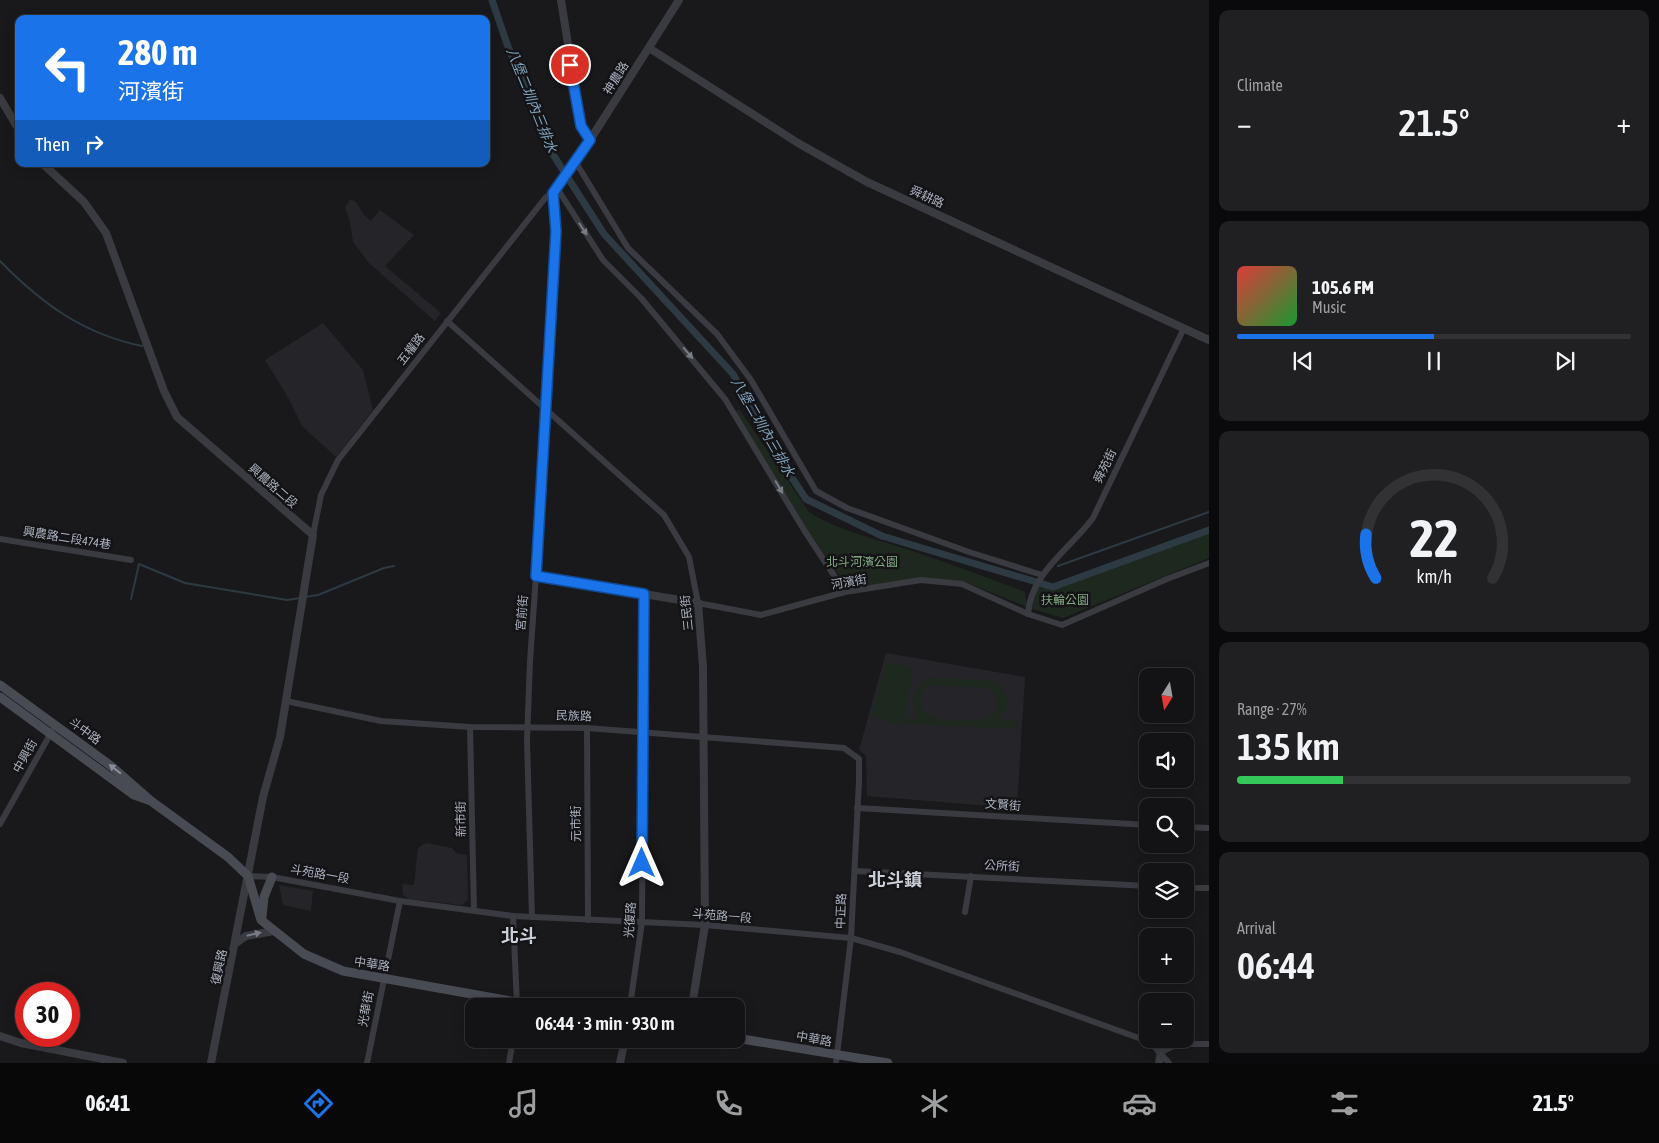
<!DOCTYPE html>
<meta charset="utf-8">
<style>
:root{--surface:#131315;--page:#202022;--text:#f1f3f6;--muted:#9d9ea0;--line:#323234;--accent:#1a73e8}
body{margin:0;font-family:"Asap Condensed","Noto Sans TC",sans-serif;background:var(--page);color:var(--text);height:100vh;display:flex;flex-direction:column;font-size:19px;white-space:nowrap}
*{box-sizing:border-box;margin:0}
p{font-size:16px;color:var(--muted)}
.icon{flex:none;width:28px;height:28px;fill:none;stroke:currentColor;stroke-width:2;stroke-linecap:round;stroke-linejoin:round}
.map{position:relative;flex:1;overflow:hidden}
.details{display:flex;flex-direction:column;gap:10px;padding:10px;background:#0a0a0c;width:450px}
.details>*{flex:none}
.banner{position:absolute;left:15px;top:15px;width:475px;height:152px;border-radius:10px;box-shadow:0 2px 12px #0003,0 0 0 1px var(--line);background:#1a73e8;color:#fff;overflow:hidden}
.needle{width:32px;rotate:191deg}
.fabs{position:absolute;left:1139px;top:668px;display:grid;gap:10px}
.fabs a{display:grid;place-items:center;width:55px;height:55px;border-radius:10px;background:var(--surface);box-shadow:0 2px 12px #0003,0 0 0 1px var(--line);font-size:25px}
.speed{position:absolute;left:15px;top:982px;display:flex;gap:10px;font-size:25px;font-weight:700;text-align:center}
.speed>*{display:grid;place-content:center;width:65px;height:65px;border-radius:50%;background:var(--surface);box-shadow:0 2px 12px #0003,0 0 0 1px var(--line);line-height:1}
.speed .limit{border:8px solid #d22;background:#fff;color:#111}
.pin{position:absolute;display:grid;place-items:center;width:42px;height:42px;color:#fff;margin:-21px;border:2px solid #fff;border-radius:50%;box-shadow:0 1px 5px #0007}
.me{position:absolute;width:55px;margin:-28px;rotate:0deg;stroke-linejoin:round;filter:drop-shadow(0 0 4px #0008)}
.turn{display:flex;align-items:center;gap:18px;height:105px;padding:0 20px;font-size:22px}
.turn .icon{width:65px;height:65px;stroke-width:2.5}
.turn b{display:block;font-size:35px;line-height:42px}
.then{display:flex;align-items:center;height:48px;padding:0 20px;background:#0003;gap:10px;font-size:19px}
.big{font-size:38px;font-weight:600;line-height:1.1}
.details .tile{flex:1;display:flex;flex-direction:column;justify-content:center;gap:8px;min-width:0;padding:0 18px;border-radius:10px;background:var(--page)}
.details .dial{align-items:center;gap:0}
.dial svg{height:130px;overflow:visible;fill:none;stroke:var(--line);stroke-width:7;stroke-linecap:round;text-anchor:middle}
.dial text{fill:var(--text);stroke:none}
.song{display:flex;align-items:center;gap:15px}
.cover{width:60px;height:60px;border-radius:8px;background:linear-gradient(135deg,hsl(0 70% 55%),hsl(130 70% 35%))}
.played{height:5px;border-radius:2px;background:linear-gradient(90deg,var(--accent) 50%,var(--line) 50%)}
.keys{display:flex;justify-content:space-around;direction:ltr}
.heat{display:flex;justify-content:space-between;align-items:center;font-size:28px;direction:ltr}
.charge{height:8px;border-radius:4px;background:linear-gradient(90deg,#34c759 27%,var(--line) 0)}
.trip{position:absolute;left:465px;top:998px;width:280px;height:50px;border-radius:10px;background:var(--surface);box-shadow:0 2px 12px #0003,0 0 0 1px var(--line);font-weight:600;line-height:50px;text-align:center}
.dock{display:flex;height:80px;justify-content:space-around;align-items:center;background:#080808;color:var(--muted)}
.dock .icon{width:35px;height:35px}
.dock .selected{color:var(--accent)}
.dock b{font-size:22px;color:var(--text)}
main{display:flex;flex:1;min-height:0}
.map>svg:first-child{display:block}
.built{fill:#252529}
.green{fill:#1f281f;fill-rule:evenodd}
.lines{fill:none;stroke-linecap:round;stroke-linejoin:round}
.stream{stroke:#2e3a42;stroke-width:2}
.canal{stroke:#2e3a42;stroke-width:7}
.minor{stroke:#3a3b41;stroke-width:6}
.tertiary{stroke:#3a3b41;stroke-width:8}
.secondary{stroke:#484b52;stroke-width:9}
.oneway{fill:#787c85}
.oneway2{fill:#888d98}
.route-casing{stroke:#114b97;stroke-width:12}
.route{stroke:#1a73e8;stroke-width:9}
.labels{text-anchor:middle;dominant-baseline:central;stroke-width:5;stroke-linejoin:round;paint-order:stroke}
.street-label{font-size:12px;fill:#abb1bd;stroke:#141417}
.park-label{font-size:12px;fill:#80a981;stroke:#141417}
.water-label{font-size:14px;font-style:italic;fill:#7fa2ba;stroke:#141417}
.district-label{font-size:18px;font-weight:bold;fill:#ccd0d8;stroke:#141417}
</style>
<main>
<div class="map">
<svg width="1209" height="1063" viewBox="0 0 1209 1063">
<rect width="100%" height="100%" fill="#19191c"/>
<g class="built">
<polygon points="350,199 356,202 364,215 371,221 380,210 414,235 385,266 441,313 435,321 369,263 353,242 350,221 345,208"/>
<polygon points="323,323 363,370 373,410 336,457 302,426 289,399 265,360"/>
<polygon points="886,653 1025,677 1017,808 867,796 866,756 859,750"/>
<polygon points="426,843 452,848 456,853 467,855 468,900 462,905 409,899 403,895 402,884 414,885 418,848"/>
<polygon points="279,885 313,891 311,911 283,905"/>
</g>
<g class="green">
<path d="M 739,409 L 809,512 C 839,531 876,539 909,550 C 948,563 986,577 1025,592 L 1027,607 L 965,582 L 920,579 L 849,589 L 790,506 L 735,412 Z"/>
<polygon points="1209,530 1209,558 1063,618 1030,608 1038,583 1053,587 1073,581"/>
<polygon points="886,662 914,669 902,726 871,716"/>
<path d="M 929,678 L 992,680 L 1001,688 L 1007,697 L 1007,706 L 999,720 L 1017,721 L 1016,729 L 905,724 L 905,717 L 916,718 C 913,698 912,690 929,678 ZM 930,685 L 986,688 L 996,695 L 996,710 L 986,719 C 967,719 927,726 920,704 L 923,691 Z"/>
</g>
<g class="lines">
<g class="stream">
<path d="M 0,261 C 41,303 83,334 142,346"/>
<polyline points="1058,566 1209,512"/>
<polyline points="305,597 318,595 384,568 394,566"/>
<polyline points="131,599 139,564 185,583 287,600 300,598"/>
</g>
<polyline class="canal" points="492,0 507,44 552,153 604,234 733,374 771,446 806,499 882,536 1053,587 1209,530"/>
<g class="minor">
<polyline points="575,161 628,248 717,334 751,380 816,491 847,508 969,552 1042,575"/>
<polyline points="557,188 603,260 641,298 725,399 804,530 845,592"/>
<polyline points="447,321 664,515 689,557 698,603 761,615 845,592 921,580 962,584 1028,614 1062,625 1167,579 1209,563"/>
<polyline points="313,535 321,495 338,460 546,197 553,193"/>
<polyline points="0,539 131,560"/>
<path d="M 1028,614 C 1030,574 1071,548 1093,518 L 1184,328"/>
<polyline points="286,701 381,721 470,727 587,728 844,748 859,759 859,781 851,938 836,1063"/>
<polyline points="470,727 474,910"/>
<polyline points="587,728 588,920"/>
<polyline points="857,808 1148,825"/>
<polyline points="0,824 52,731"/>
<polyline points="1185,827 1209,828"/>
<polyline points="855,871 1148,886"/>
<polyline points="248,876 272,877 400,901 513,916 705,925 851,938 900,952 1150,1042 1169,1063"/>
<polyline points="1185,888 1209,888"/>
<polyline points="965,912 971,876"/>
<polyline points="513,916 517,1005"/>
<polyline points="532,917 527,740 530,661 536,576"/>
<polyline points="630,1006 642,922 644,594"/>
<polyline points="1161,1052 1178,1044 1209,1044"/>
<polyline points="367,1063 400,901"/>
<polyline points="509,1063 513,1039"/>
</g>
<g class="tertiary">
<polyline points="561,0 581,126 590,140"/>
<polyline points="679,0 590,140 553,193 556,231 536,576 698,603 703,667 705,925 692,1006"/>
<polyline points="649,48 798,143 867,182 1209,340"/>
<polyline points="0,98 19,130"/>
<polyline points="43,164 84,202 106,233 164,391 177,417 313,535 280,737 263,797 211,1063"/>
<polyline points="236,943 246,936 274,931"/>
<polyline points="0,1036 21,1043 123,1063"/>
<polyline points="620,1063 625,1039"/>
<polyline points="1159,1063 1161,1052"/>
</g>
<g class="secondary">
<polyline points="0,685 111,766 151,801 228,857 248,876 261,920 304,954 343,971 539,1006"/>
<polyline points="0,697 134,795 151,801"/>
<polyline points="262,917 264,897 272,877"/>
<polyline points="736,1038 888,1063"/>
</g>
</g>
<defs><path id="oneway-solid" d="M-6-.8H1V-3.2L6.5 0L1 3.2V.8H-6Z" transform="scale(1.25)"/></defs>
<g class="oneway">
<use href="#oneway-solid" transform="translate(583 229) rotate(57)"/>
<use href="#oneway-solid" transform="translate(688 353) rotate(49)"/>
<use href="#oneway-solid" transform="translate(779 487) rotate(59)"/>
<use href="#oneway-solid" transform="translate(254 934) rotate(-13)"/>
</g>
<use class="oneway2" href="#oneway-solid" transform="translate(115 769) rotate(-142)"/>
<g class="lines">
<g class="route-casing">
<polyline id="route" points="570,65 581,126 590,140 553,193 556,231 536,576 644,594 642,863"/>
</g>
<use href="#route" class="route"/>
</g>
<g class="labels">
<g class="street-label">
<text transform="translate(616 78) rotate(-58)">神農路</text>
<text transform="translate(927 197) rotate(24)">舜耕路</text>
<text transform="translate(411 349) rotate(-52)">五權路</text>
<text transform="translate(1105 466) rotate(-64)">舜苑街</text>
<text transform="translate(273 486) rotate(41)">興農路二段</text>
<text transform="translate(67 538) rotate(9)">興農路二段474巷</text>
<text transform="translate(849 582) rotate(-10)">河濱街</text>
<text transform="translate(522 613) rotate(-85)">宮前街</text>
<text transform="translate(687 613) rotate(-96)">三民街</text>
<text transform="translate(574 716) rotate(2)">民族路</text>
<text transform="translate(85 731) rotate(36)">斗中路</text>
<text transform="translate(25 756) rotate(-61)">中興街</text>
<text transform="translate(1003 805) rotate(4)">文賢街</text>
<text transform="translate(461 819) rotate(-91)">新市街</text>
<text transform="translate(576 824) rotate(-90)">元市街</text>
<text transform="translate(1002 866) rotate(3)">公所街</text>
<text transform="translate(320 874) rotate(10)">斗苑路一段</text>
<text transform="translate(841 911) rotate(-88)">中正路</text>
<text transform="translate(722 916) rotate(5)">斗苑路一段</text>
<text transform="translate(630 920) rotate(-86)">光復路</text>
<text transform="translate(372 964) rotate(9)">中華路</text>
<text transform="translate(219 967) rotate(-78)">復興路</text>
<text transform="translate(366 1009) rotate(-79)">光華街</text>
<text transform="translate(814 1039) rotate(10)">中華路</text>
</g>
<g class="park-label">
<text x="862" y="562">北斗河濱公園</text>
<text x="1065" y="600">扶輪公園</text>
</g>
<g class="water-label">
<text transform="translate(532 100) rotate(68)">八堡二圳內三排水</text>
<text transform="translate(763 427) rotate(60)">八堡二圳內三排水</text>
</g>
<g class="district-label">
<text x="895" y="879">北斗鎮</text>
<text x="519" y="935">北斗</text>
</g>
</g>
</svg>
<div class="fabs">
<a><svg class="needle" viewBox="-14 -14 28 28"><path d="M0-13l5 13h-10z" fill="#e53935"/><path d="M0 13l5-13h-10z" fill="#9d9ea0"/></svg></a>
<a><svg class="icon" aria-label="sound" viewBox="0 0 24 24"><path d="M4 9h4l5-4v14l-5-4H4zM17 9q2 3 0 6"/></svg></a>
<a><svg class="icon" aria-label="search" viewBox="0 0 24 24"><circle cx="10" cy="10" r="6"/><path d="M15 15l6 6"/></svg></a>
<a><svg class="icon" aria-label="layers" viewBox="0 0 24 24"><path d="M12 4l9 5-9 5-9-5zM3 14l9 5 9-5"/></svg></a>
<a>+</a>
<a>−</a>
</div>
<div class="speed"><div class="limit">30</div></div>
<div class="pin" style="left:570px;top:65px;background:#d93025"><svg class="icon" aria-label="arrive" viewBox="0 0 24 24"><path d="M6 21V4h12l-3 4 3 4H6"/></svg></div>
<svg class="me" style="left:642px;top:863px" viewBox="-20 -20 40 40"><path d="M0-17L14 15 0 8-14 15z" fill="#1a73e8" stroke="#fff" stroke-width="4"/></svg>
<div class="trip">06:44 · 3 min · 930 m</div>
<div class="banner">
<div class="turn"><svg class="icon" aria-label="left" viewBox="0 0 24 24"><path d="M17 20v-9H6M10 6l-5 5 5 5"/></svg><div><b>280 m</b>河濱街</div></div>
<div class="then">Then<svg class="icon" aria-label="right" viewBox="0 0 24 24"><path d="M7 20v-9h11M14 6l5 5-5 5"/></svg></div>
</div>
</div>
<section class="details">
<div class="tile"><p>Climate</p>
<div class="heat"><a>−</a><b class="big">21.5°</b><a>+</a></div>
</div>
<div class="tile">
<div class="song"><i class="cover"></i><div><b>105.6 FM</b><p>Music</p></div></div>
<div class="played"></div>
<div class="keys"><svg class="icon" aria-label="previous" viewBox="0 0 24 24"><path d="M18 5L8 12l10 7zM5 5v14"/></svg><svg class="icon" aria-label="pause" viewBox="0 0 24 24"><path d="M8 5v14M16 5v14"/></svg><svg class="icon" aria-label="next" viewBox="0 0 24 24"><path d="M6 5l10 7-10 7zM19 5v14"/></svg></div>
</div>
<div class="tile dial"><svg viewBox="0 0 100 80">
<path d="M14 69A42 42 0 1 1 86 69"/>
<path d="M14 69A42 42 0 0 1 8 42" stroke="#1a73e8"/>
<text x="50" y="56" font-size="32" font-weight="700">22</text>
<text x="50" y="72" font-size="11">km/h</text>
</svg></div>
<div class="tile"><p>Range · 27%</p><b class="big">135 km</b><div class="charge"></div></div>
<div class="tile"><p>Arrival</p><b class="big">06:44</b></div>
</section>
</main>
<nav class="dock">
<b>06:41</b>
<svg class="icon selected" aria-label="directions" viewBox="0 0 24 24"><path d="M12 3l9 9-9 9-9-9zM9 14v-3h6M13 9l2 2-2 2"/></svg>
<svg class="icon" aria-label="music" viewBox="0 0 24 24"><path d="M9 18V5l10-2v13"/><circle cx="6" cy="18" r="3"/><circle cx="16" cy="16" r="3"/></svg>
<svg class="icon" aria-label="phone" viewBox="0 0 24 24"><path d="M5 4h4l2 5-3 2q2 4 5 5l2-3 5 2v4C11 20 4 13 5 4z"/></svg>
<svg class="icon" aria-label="climate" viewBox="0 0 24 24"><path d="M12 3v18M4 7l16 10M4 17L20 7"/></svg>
<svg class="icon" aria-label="car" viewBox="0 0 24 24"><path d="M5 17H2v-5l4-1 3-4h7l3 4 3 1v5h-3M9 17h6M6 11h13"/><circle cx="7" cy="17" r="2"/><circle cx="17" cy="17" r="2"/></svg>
<svg class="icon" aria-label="filters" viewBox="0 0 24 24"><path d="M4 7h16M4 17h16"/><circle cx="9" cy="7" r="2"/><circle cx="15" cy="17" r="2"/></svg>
<b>21.5°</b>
</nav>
